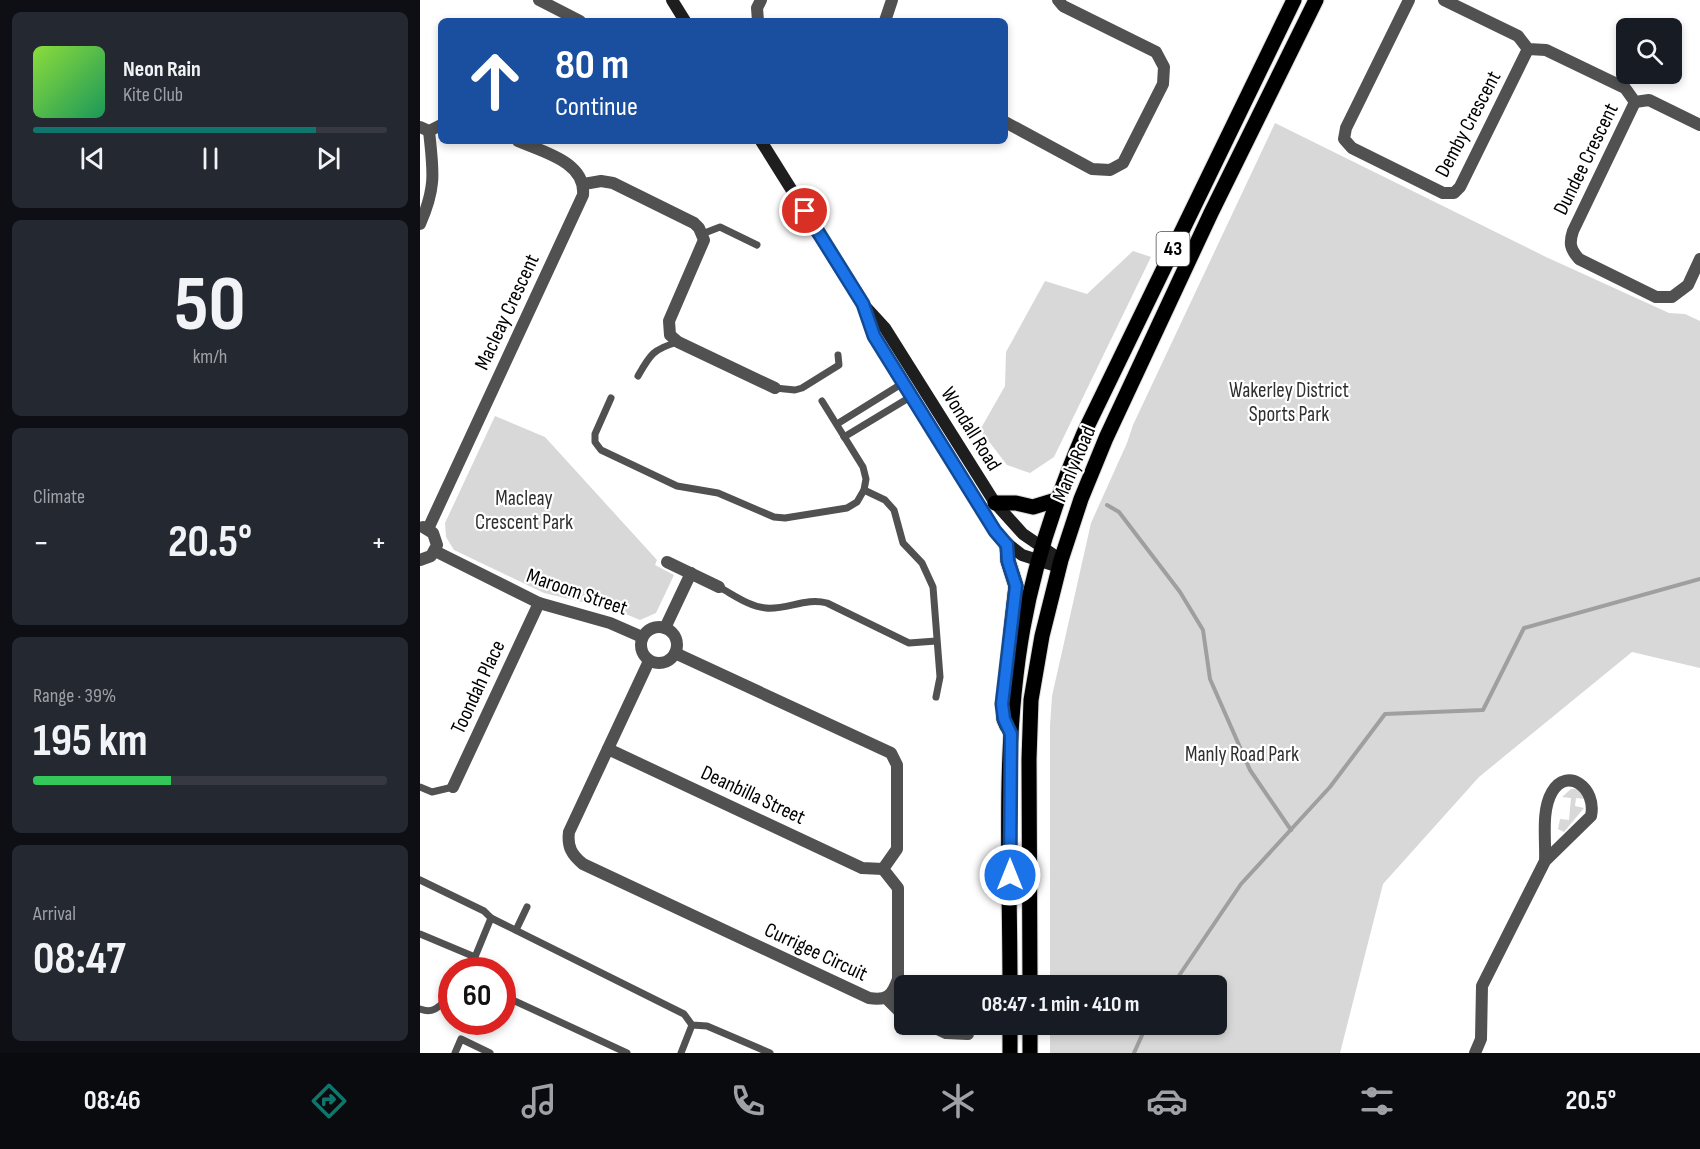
<!DOCTYPE html>
<meta charset="utf-8">
<style>
:root{--surface:#171b24;--page:#242831;--text:#f1f3f6;--muted:#9ea1a6;--line:#363941;--accent:#0f766e}
body{margin:0;font-family:"Sofia Sans Condensed",sans-serif;background:var(--page);color:var(--text);height:100vh;display:flex;flex-direction:column;font-size:22px;white-space:nowrap}
*{box-sizing:border-box;margin:0}
p{font-size:20px;color:var(--muted)}
.icon{flex:none;width:33px;height:33px;fill:none;stroke:currentColor;stroke-width:2;stroke-linecap:round;stroke-linejoin:round}
.map{position:relative;flex:1;overflow:hidden}
.panel{display:flex;flex-direction:column;gap:12px;padding:12px;background:#0d0f14;width:420px}
.panel>*{flex:none}
.top-card{position:absolute;left:18px;top:18px;width:570px;height:126px;border-radius:9px;box-shadow:0 3px 9px #0003;background:#1a4fa0;color:#fff;overflow:hidden}
.fabs{position:absolute;left:1196px;top:18px;display:grid;gap:12px}
.fabs a{display:grid;place-items:center;width:66px;height:66px;border-radius:9px;background:var(--surface);box-shadow:0 3px 9px #0003;font-size:30px}
.speed{position:absolute;left:18px;top:957px;display:flex;gap:12px;font-size:30px;font-weight:700;text-align:center}
.speed>*{display:grid;place-content:center;width:78px;height:78px;border-radius:50%;background:var(--surface);box-shadow:0 3px 9px #0003;line-height:1}
.speed .limit{border:9px solid #d22;background:#fff;color:#111}
.pin{position:absolute;display:grid;place-items:center;width:51px;height:51px;color:#fff;margin:-26px;border:3px solid #fff;border-radius:50%;box-shadow:0 2px 6px #0007}
.me{position:absolute;width:66px;margin:-33px;rotate:0deg;stroke-linejoin:round;filter:drop-shadow(0 0 4px #0008)}
.turn{display:flex;align-items:center;gap:21px;height:126px;padding:0 18px;font-size:27px}
.turn .icon{width:78px;height:78px;stroke-width:2.5}
.turn b{display:block;font-size:42px;line-height:51px}
.big{font-size:45px;font-weight:700;line-height:1.1}
.panel .widget{flex:1;display:flex;flex-direction:column;justify-content:center;gap:9px;min-width:0;padding:0 21px;border-radius:9px;background:var(--page)}
.panel .dial{align-items:center;gap:0}
.dial b{font-size:78px;line-height:1}
.song{display:flex;align-items:center;gap:18px}
.cover{width:72px;height:72px;border-radius:9px;background:linear-gradient(135deg,hsl(90 70% 55%),hsl(150 70% 35%))}
.played{height:6px;border-radius:3px;background:linear-gradient(90deg,var(--accent) 80%,var(--line) 80%)}
.keys{display:flex;justify-content:space-around;direction:ltr}
.heat{display:flex;justify-content:space-between;align-items:center;font-size:33px;direction:ltr}
.charge{height:9px;border-radius:4px;background:linear-gradient(90deg,#34c759 39%,var(--line) 0)}
.trip{position:absolute;left:474px;top:975px;width:333px;height:60px;border-radius:9px;background:var(--surface);box-shadow:0 3px 9px #0003;font-weight:700;line-height:60px;text-align:center}
.menu{display:flex;height:96px;justify-content:space-around;align-items:center;background:#090b0e;color:var(--muted)}
.menu .icon{width:42px;height:42px}
.menu .active{color:var(--accent)}
.menu b{font-size:27px;color:var(--text)}
main{display:flex;flex:1;min-height:0}
.map>svg:first-child{display:block}
.green{fill:#d8d8d8}
.lines{fill:none;stroke-linecap:round;stroke-linejoin:round}
.stream{stroke:#9f9f9f;stroke-width:4}
.primary-casing{stroke:#dbdbdb;stroke-width:17}
.lane{stroke:#515151;stroke-width:7}
.street{stroke:#515151;stroke-width:12}
.secondary{stroke:#1e1e1e;stroke-width:12}
.primary{stroke:#000;stroke-width:15}
.route-casing{stroke:#114b97;stroke-width:15}
.route{stroke:#1a73e8;stroke-width:10}
.labels{text-anchor:middle;dominant-baseline:central;stroke-width:4.5;stroke-linejoin:round;paint-order:stroke}
.shield{fill:#fff;stroke:#4c4c4c;stroke-width:1.5}
.shield-label{font-size:20px;font-weight:bold;fill:#000}
.street-label{font-size:21px;fill:#000;stroke:#fff}
.park-label{font-size:21px;fill:#2f2f2f;stroke:#fff}
</style>
<main>
<section class="panel">
<div class="widget">
<div class="song"><i class="cover"></i><div><b>Neon Rain</b><p>Kite Club</p></div></div>
<div class="played"></div>
<div class="keys"><svg class="icon" aria-label="previous" viewBox="0 0 24 24"><path d="M18 5L8 12l10 7zM5 5v14"/></svg><svg class="icon" aria-label="pause" viewBox="0 0 24 24"><path d="M8 5v14M16 5v14"/></svg><svg class="icon" aria-label="next" viewBox="0 0 24 24"><path d="M6 5l10 7-10 7zM19 5v14"/></svg></div>
</div>
<div class="widget dial"><b>50</b><p>km/h</p></div>
<div class="widget"><p>Climate</p>
<div class="heat"><a>−</a><b class="big">20.5°</b><a>+</a></div>
</div>
<div class="widget"><p>Range · 39%</p><b class="big">195 km</b><div class="charge"></div></div>
<div class="widget"><p>Arrival</p><b class="big">08:47</b></div>
</section>
<div class="map">
<svg width="1280" height="1053" viewBox="0 0 1280 1053">
<rect width="100%" height="100%" fill="#fff"/>
<g class="green">
<polygon points="855,123 1126,257 1249,313 1265,314 1280,321 1280,668 1212,652 1059,777 963,884 920,1053 630,1053 630,1025 796,1024 796,986 630,985 630,726 632,696 671,523 707,443 713,425"/>
<polygon points="713,251 731,257 634,457 610,473 587,465 560,430 585,386 586,352 625,281 667,294"/>
<polygon points="75,416 125,437 237,560 235,565 254,575 236,613 220,620 196,610 124,593 34,550 26,537 25,523"/>
<polygon points="1151,789 1157,789 1166,799 1156,798 1155,806 1164,808 1144,832 1138,829 1140,819 1149,820 1151,798 1142,797"/>
</g>
<g class="lines">
<g class="stream">
<polyline points="687,505 699,512 760,592 783,630 790,679 830,770 871,830"/>
<polyline points="752,986 821,884 910,787 965,714 1063,710 1104,628 1280,579"/>
<polyline points="714,1053 727,1024"/>
</g>
<g class="primary-casing">
<g id="primary">
<polyline points="575,503 596,503 613,507 636,500"/>
<polyline points="587,545 588,561 596,586 583,704 584,719 587,726"/>
<path d="M 590,986 C 590,867 582,745 603,628 C 615,560 637,496 664,433 L 874,0"/>
<polyline points="610,986 609,759 611,700 622,636 641,560 661,499 686,438 791,213 896,0"/>
<polyline points="590,1024 590,1053"/>
<polyline points="610,1024 610,1053"/>
</g>
</g>
<g class="lane">
<polyline points="282,234 300,227 337,245"/>
<path d="M 218,376 C 230,355 233,349 258,342"/>
<polyline points="355,388 375,390 382,388 419,365 418,355"/>
<polyline points="191,398 175,434 175,442 181,450 257,486 298,493 354,517 365,518 427,508 437,502 444,490 446,479 443,467 402,401"/>
<polyline points="417,424 483,383"/>
<polyline points="424,437 492,396"/>
<polyline points="444,490 465,500 474,510 483,543 502,563 513,587 520,677 516,697"/>
<path d="M 299,587 C 314,595 330,607 346,608 C 367,610 386,597 407,603 L 489,643 L 516,641"/>
<polyline points="0,787 12,792 33,787"/>
<polyline points="0,880 64,911 71,918"/>
<polyline points="96,930 107,907"/>
<polyline points="0,934 55,957 52,970"/>
<polyline points="55,957 71,918 264,1014 272,1025 287,1026 350,1053"/>
<polyline points="82,995 207,1053"/>
<path d="M 0,1009 C 15,1015 21,1004 32,994"/>
<polyline points="35,1053 41,1039 70,1053"/>
<polyline points="261,1053 272,1025"/>
</g>
<g class="street">
<polyline points="119,0 160,21"/>
<polyline points="989,0 926,128 924,139 932,148 1023,193 1034,193 1040,187 1108,49"/>
<polyline points="1024,0 1098,36 1108,49 1126,50 1205,88 1215,102 1229,100 1280,125"/>
<polyline points="338,21 337,8 341,0"/>
<polyline points="465,21 472,0"/>
<path d="M 1215,102 L 1153,231 C 1149,243 1150,249 1159,259 L 1236,297 L 1252,297 L 1268,285 L 1280,259"/>
<polyline points="585,122 672,169 690,170 703,163 743,84 744,67 736,52 643,6 638,0"/>
<polyline points="0,127 9,131 21,125"/>
<polyline points="164,184 181,181 193,183 274,223 279,228 284,240 249,321 250,335 258,342 355,388"/>
<path d="M 0,224 C 17,186 13,170 9,131"/>
<path d="M 8,529 L 163,195 C 166,162 123,152 98,141"/>
<polyline points="15,551 119,603 190,623 222,637"/>
<polyline points="0,560 11,556 17,545 13,533 3,527"/>
<polyline points="247,562 299,587"/>
<circle cx="239" cy="645" r="18"/>
<polyline points="245,628 271,573"/>
<path d="M 229,661 L 149,832 C 147,847 152,855 163,864 L 449,998 C 467,1001 472,996 478,979 L 478,888 L 463,869 L 477,849 L 477,765 L 471,753 L 255,653"/>
<polyline points="188,749 442,868 463,869"/>
<polyline points="33,787 119,603"/>
<polyline points="466,998 479,1011 484,1014"/>
<polyline points="507,1024 526,1033 548,1034"/>
<path d="M 1055,1053 L 1061,1039 L 1062,986 L 1125,861 L 1171,816 C 1177,788 1147,766 1132,792 C 1121,811 1126,839 1125,861"/>
</g>
<g class="secondary">
<polyline points="252,0 265,21"/>
<polyline points="341,141 443,304 465,328 575,503 603,534 641,560"/>
<polyline points="444,308 454,335 580,538 602,555 639,567"/>
</g>
<use href="#primary" class="primary"/>
</g>
<g class="lines">
<g class="route-casing">
<polyline id="route" points="385,211 443,304 454,336 575,531 587,545 588,561 596,586 582,704 584,719 591,734 590,875"/>
</g>
<use href="#route" class="route"/>
</g>
<g class="labels">
<rect class="shield" x="736.5" y="232" width="33" height="34" rx="4.5"/>
<g class="shield-label">
<text x="753" y="249">43</text>
</g>
<g class="street-label">
<text transform="translate(1048 124) rotate(-62)">Demby Crescent</text>
<text transform="translate(1166 159) rotate(-64)">Dundee Crescent</text>
<text transform="translate(87 312) rotate(-65)">Macleay Crescent</text>
<text transform="translate(551 429) rotate(58)">Wondall Road</text>
<text transform="translate(654 464) rotate(-67)">Manly Road</text>
<text transform="translate(157 592) rotate(19)">Maroom Street</text>
<text transform="translate(58 687) rotate(-65)">Toondah Place</text>
<text transform="translate(333 795) rotate(25)">Deanbilla Street</text>
<text transform="translate(396 952) rotate(25)">Currigee Circuit</text>
</g>
<g class="park-label">
<text x="869" y="390">Wakerley District<tspan x="869" dy="24">Sports Park</tspan></text>
<text x="104" y="498">Macleay<tspan x="104" dy="24">Crescent Park</tspan></text>
<text x="822" y="754">Manly Road Park</text>
</g>
</g>
</svg>
<div class="fabs">
<a><svg class="icon" aria-label="search" viewBox="0 0 24 24"><circle cx="10" cy="10" r="6"/><path d="M15 15l6 6"/></svg></a>
</div>
<div class="speed"><div class="limit">60</div></div>
<div class="pin" style="left:385px;top:211px;background:#d93025"><svg class="icon" aria-label="arrive" viewBox="0 0 24 24"><path d="M6 21V4h12l-3 4 3 4H6"/></svg></div>
<svg class="me" style="left:590px;top:875px" viewBox="-20 -20 40 40"><circle r="17" fill="#1a73e8" stroke="#fff" stroke-width="3"/><path d="M0-11L8 9 0 5-8 9z" fill="#fff"/></svg>
<div class="trip">08:47 · 1 min · 410 m</div>
<div class="top-card">
<div class="turn"><svg class="icon" aria-label="ahead" viewBox="0 0 24 24"><path d="M12 20V5M6 11l6-6 6 6"/></svg><div><b>80 m</b>Continue</div></div>
</div>
</div>
</main>
<nav class="menu">
<b>08:46</b>
<svg class="icon active" aria-label="directions" viewBox="0 0 24 24"><path d="M12 3l9 9-9 9-9-9zM9 14v-3h6M13 9l2 2-2 2"/></svg>
<svg class="icon" aria-label="music" viewBox="0 0 24 24"><path d="M9 18V5l10-2v13"/><circle cx="6" cy="18" r="3"/><circle cx="16" cy="16" r="3"/></svg>
<svg class="icon" aria-label="phone" viewBox="0 0 24 24"><path d="M5 4h4l2 5-3 2q2 4 5 5l2-3 5 2v4C11 20 4 13 5 4z"/></svg>
<svg class="icon" aria-label="climate" viewBox="0 0 24 24"><path d="M12 3v18M4 7l16 10M4 17L20 7"/></svg>
<svg class="icon" aria-label="car" viewBox="0 0 24 24"><path d="M5 17H2v-5l4-1 3-4h7l3 4 3 1v5h-3M9 17h6M6 11h13"/><circle cx="7" cy="17" r="2"/><circle cx="17" cy="17" r="2"/></svg>
<svg class="icon" aria-label="filters" viewBox="0 0 24 24"><path d="M4 7h16M4 17h16"/><circle cx="9" cy="7" r="2"/><circle cx="15" cy="17" r="2"/></svg>
<b>20.5°</b>
</nav>
